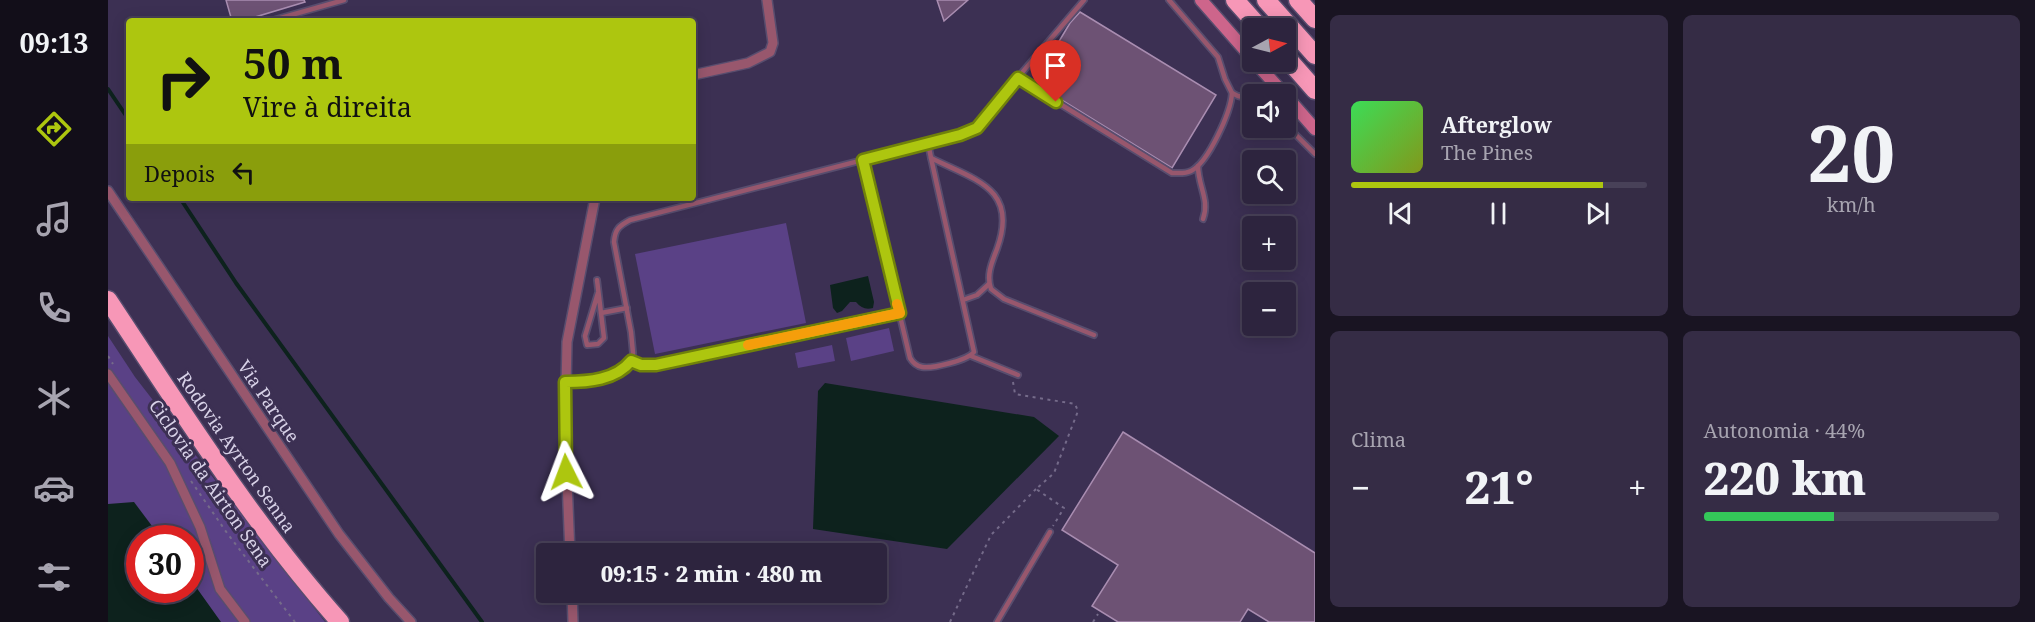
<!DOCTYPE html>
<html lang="pt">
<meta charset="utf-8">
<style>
:root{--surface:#2d243e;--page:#352c45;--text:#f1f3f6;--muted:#a7a4b0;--line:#484158;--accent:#adc60f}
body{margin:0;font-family:"Noto Serif",serif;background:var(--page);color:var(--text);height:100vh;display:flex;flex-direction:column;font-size:22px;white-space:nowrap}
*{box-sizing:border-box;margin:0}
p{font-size:20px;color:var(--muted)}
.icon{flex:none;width:33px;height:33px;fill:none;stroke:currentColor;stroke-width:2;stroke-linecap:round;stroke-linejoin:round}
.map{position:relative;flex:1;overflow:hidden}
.drawer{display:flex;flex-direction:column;gap:15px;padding:15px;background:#191422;width:720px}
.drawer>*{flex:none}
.top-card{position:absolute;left:18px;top:18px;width:570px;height:183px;border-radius:6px;box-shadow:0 3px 15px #0003,0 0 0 2px var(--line);background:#adc60f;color:#111;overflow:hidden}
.needle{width:39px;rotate:83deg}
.tools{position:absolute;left:1134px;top:18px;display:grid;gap:12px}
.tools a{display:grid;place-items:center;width:54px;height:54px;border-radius:6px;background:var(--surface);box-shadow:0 3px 15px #0003,0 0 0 2px var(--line);font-size:30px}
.speed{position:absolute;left:18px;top:525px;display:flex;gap:12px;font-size:30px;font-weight:700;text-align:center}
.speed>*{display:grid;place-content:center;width:78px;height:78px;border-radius:50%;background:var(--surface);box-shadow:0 3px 15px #0003,0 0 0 2px var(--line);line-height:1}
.speed .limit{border:9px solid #d22;background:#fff;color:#111}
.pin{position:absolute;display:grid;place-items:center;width:51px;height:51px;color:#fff;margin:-62px -26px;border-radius:50% 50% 50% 0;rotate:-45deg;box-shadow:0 0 6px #0007}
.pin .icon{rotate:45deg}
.me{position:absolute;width:66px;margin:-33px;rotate:357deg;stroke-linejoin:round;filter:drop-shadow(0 0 4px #0008)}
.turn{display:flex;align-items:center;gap:21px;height:126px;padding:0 18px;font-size:27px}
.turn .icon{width:78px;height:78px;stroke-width:2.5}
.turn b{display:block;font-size:42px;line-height:51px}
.then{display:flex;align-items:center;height:57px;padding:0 18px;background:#0003;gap:12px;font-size:22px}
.big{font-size:45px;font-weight:800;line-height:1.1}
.drawer .widget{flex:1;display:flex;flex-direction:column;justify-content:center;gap:9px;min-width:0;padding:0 21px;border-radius:9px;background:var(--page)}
.drawer .dial{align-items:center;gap:0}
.dial b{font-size:78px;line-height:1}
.song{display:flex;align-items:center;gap:18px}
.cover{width:72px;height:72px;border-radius:9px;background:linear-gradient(135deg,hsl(130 70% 55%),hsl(70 70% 35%))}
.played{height:6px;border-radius:3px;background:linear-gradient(90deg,var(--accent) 85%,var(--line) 85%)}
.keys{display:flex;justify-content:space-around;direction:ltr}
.heat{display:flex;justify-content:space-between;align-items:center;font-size:33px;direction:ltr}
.charge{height:9px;border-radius:4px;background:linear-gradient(90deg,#34c759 44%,var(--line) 0)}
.drawer .tiles{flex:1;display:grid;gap:15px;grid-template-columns:repeat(2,1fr)}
.trip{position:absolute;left:428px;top:543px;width:351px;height:60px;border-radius:6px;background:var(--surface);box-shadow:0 3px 15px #0003,0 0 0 2px var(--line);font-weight:800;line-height:60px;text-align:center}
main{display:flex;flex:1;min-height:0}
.menu{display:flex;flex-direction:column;width:108px;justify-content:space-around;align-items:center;background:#120e19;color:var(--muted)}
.menu .icon{width:42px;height:42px}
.menu .on{color:var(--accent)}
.menu b{font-size:27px;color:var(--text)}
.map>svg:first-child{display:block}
.green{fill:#5a4186;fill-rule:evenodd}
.water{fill:#0d221d}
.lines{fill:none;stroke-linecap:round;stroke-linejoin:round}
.stream{stroke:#0d221d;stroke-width:4}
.building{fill:#6d5274;stroke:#a98db1;stroke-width:1.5}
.service-casing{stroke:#584d6e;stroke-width:8}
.minor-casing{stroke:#584d6e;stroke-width:12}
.secondary-casing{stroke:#584d6e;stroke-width:15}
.motorway-casing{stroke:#584d6e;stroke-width:21}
.path{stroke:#756b8a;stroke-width:2;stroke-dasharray:3 4.5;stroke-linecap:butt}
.service{stroke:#98576d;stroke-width:4.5}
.minor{stroke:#98576d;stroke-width:9}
.secondary{stroke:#cd658b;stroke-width:12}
.motorway{stroke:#f797b7;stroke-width:18}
.route-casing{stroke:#70810a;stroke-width:15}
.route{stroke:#adc60f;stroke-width:10}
.slow{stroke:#f59e0b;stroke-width:10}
.labels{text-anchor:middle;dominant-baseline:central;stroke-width:6;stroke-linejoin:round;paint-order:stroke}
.street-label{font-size:18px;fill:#d7d1e7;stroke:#3c3053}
</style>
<main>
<nav class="menu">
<b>09:13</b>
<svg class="icon on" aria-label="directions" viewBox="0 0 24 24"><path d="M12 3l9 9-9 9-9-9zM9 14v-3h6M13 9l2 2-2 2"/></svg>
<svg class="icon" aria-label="music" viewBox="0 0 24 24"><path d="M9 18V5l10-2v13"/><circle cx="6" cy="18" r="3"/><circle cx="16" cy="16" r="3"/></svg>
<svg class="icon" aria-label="phone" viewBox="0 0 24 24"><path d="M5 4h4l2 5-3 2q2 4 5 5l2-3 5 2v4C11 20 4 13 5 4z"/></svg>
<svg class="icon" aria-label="climate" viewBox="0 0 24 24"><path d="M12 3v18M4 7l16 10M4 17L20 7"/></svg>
<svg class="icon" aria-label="car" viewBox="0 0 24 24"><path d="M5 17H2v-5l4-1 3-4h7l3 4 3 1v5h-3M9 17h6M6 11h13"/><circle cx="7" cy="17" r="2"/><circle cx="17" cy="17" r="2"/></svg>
<svg class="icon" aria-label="filters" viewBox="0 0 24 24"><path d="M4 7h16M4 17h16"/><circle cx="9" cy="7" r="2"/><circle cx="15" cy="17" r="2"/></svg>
</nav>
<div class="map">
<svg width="1207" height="622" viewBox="0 0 1207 622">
<rect width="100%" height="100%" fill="#3c3053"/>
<g class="green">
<polygon points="678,223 698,323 547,354 527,254"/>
<polygon points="781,328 786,351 743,361 738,338"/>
<path d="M 0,336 L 27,377 L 217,622 L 0,622 ZM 32,538 L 82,538 L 82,590 L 32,590 Z"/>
<polygon points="724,345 727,361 690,368 687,353"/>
</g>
<g class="water">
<path d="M 760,276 L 766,302 L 765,308 C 758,310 753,308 748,302 L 742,302 L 734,311 L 729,313 L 725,308 L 722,285 Z"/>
<polygon points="717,383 926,417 951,436 839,549 705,529 710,391"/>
<polygon points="26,502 53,538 32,538 32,590 82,590 83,580 113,622 0,622 0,504"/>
</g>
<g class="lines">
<g class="stream">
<polyline points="0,89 21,120"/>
<polyline points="72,198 128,283 374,622"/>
</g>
</g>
<g class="building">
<polygon points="118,0 196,0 197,2 134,21 124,21"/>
<polygon points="829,0 860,0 836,21"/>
<polygon points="972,12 1108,95 1064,168 926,83 962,23"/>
<polygon points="1015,432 1207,553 1207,622 1161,622 1140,609 1132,622 1010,622 984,606 1010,565 954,530"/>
</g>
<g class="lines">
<g class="service-casing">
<g id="service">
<polyline points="1061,0 1110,57 1117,79 1124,93 1130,96 1144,99"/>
<polyline points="162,21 236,0"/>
<path d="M 910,78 L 1064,173 C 1071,173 1077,174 1083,171 C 1100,163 1123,112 1124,93"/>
<polyline points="1178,125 1207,154"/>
<path d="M 820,143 L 823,158 C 867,180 911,188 889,249 C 884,262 878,275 883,289 L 896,299 L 986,335"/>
<path d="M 755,160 L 802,358 C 805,363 808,366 814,367 C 824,369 860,360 866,352 L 823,158"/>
<path d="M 1090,166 C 1090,186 1102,200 1095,219"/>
<polyline points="489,280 496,338 490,344 479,345 477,336 490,293"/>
<polyline points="855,300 869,295 881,284"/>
<polyline points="493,313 519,308"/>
<polyline points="863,356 910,375"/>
<polyline points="523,361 533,365 548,365 792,313"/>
<path d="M 459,382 L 494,379 L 511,372 L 523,361 L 525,353 L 523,332 L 506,242 C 507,229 511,226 522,220 L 852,135 L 869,128 L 876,122 L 894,96 L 976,0"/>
<polyline points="889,622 942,532"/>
</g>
</g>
<g class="minor-casing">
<g id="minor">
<polyline points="585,75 640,63 662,52 665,43 659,0"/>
<polyline points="0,191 231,534 281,598 303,622"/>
<polyline points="0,374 62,463 92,527 112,589 137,622"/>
<polyline points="462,554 457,431 459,342 487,198"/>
<polyline points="464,592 465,622"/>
</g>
</g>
<g class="secondary-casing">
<g id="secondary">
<polyline points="1093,0 1144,58"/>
<polyline points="1147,62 1176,94"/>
<polyline points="1178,96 1207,129"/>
</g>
</g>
<g class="motorway-casing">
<g id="motorway">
<polyline points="1127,0 1152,28"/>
<polyline points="1158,0 1207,55"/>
<polyline points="1190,0 1207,19"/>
<polyline points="1178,57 1207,90"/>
<path d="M 0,300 C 73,410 144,523 232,622"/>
</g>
</g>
<g class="path">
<polyline points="0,356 5,364"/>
<polyline points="905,382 907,394 967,404 970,411 946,473 928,489 956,508 945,526"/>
<polyline points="83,481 119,533 187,622"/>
<polyline points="842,622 883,535 928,489"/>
<polyline points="985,622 990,614"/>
</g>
<use href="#service" class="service"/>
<use href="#minor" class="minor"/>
<use href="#secondary" class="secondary"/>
<use href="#motorway" class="motorway"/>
</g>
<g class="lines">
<g class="route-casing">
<path id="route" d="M 458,472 L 457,382 C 480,382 508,380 523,361 L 533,365 L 548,365 L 792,313 L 755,160 L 852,135 L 869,128 L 910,78 L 948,102"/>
</g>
<use href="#route" class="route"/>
<polyline class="slow" points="640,345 792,313 789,304"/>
</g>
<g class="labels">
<g class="street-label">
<text transform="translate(161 401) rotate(56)">Via Parque</text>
<text transform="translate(129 452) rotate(55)">Rodovia Ayrton Senna</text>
<text transform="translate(103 483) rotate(55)">Ciclovia da Airton Sena</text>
</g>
</g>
</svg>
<div class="tools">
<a><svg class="needle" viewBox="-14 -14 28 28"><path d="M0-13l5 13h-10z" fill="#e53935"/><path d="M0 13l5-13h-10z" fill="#a7a4b0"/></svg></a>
<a><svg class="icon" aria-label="sound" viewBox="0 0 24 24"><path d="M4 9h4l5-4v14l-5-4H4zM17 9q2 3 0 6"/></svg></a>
<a><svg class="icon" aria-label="search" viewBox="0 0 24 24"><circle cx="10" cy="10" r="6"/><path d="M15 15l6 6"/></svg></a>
<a>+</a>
<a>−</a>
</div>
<div class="speed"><div class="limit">30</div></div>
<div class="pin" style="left:948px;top:102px;background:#d93025"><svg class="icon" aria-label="arrive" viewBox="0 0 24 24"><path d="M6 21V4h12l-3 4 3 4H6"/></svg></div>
<svg class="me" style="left:458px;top:472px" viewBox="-20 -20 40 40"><path d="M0-17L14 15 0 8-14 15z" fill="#adc60f" stroke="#fff" stroke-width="4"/></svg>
<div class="trip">09:15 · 2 min · 480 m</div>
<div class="top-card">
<div class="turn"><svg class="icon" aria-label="right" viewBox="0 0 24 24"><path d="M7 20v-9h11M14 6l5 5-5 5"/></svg><div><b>50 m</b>Vire à direita</div></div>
<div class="then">Depois<svg class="icon" aria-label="left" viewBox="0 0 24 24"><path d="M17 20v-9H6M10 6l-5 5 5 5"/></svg></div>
</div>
</div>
<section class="drawer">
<div class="tiles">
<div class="widget">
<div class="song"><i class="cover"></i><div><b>Afterglow</b><p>The Pines</p></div></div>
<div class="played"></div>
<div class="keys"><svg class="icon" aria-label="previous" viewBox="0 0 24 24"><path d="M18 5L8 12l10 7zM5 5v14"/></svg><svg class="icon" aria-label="pause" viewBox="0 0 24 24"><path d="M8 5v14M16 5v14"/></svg><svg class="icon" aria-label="next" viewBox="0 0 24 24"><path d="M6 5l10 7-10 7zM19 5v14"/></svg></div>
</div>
<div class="widget dial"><b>20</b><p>km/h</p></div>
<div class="widget"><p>Clima</p>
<div class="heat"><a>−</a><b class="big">21°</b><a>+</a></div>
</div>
<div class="widget"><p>Autonomia · 44%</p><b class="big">220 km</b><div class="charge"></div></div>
</div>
</section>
</main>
